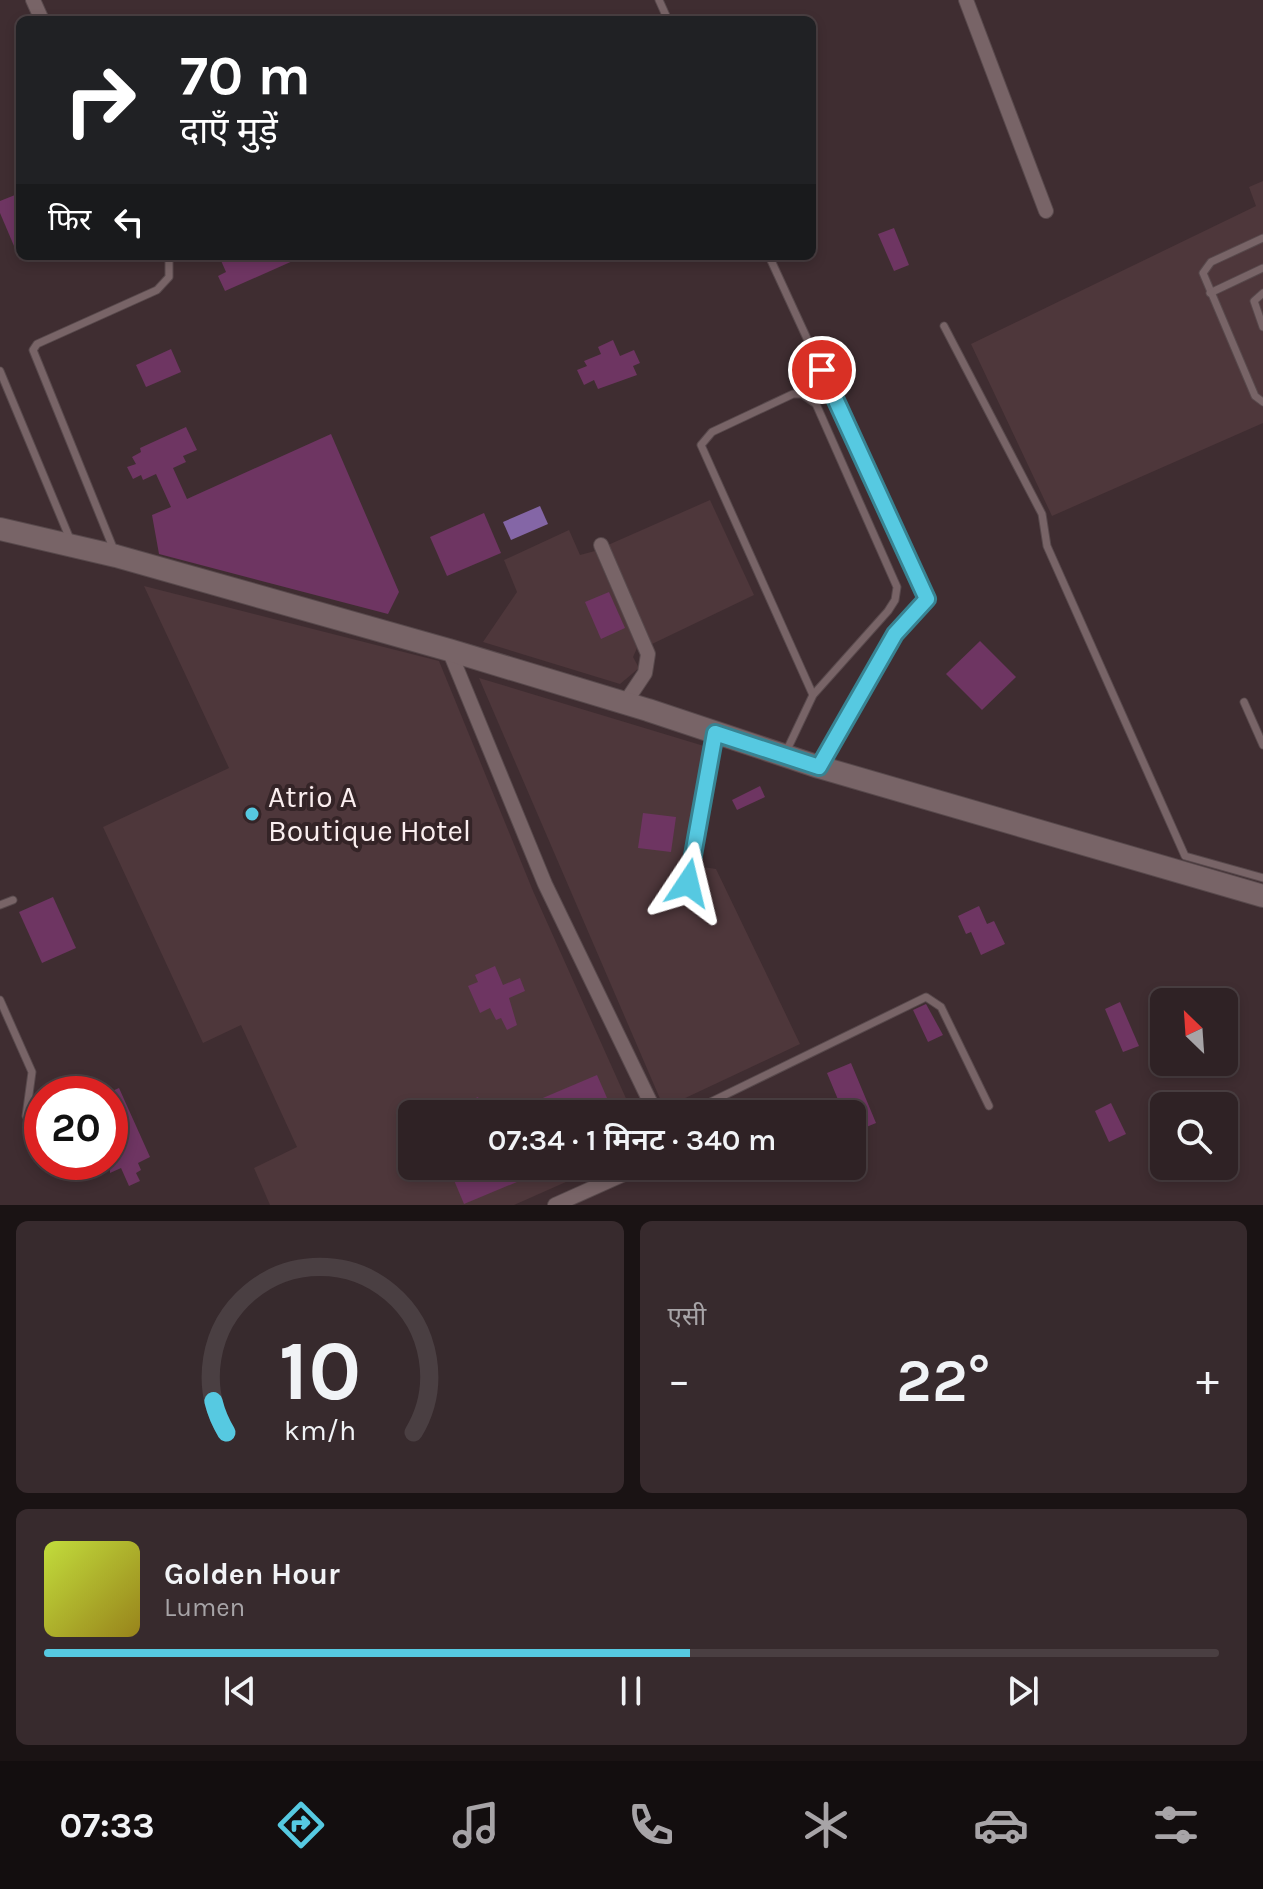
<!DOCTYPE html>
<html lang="hi">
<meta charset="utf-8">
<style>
:root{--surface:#2f2225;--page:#372a2d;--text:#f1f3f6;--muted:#a7a4a7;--line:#4a3f42;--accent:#56c9e1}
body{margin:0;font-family:Karla,"Noto Sans Devanagari",sans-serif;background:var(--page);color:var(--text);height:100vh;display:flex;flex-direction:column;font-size:30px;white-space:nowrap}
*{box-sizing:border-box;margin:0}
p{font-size:26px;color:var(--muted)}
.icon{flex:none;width:44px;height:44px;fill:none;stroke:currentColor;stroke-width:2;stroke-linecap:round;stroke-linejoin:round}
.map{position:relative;height:1205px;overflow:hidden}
.panel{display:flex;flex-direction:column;gap:16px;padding:16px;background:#1a1314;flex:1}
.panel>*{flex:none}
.guide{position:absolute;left:16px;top:16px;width:800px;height:244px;border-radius:12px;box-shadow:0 4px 12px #0003,0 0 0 2px var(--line);background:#202124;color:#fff;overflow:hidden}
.needle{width:52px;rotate:335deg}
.buttons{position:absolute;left:1150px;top:988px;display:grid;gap:16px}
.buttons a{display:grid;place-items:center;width:88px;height:88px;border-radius:12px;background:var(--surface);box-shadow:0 4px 12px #0003,0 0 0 2px var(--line);font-size:40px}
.speed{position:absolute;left:24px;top:1076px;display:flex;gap:16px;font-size:40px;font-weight:700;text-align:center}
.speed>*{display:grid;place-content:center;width:104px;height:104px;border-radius:50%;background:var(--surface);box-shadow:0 4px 12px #0003,0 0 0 2px var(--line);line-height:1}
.speed .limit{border:12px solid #d22;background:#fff;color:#111}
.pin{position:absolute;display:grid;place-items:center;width:68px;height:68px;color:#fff;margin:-34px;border:4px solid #fff;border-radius:50%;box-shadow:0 2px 8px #0007}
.me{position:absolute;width:88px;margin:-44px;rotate:10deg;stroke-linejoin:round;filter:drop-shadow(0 0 6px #0008)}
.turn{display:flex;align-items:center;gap:28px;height:168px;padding:0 32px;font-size:36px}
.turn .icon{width:104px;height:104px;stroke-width:2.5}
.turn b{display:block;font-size:56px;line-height:68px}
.then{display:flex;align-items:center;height:76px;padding:0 32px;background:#0003;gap:16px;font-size:30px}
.big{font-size:60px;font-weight:600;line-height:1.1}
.panel .card{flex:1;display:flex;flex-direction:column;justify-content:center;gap:12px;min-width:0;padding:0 28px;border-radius:12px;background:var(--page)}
.panel .dial{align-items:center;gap:0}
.dial svg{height:208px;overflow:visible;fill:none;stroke:var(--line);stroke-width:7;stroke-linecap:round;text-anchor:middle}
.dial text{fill:var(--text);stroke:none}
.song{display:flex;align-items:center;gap:24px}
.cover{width:96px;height:96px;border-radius:12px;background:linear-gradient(135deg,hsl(70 70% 55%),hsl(50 70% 35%))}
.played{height:8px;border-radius:4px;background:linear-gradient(90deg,var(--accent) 55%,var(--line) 55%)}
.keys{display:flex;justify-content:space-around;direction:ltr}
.heat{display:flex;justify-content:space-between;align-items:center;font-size:44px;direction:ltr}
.panel .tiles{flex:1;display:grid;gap:16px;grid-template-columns:1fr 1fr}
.card:last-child{grid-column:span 2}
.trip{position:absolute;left:398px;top:1100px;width:468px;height:80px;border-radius:12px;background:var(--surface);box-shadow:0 4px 12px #0003,0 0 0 2px var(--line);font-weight:600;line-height:80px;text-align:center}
.menu{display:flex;height:128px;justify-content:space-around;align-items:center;background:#130e0f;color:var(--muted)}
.menu .icon{width:56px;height:56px}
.menu .selected{color:var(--accent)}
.menu b{font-size:36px;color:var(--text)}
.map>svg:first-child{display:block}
.built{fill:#4e373b}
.water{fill:#8466a6}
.building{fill:#6e3562}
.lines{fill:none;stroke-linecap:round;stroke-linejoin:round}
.lane-casing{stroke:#58494c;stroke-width:9}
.street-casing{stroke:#58494c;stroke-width:16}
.secondary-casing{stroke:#58494c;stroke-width:24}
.lane{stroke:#786467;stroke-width:7}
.street{stroke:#786467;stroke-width:14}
.secondary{stroke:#786467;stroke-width:22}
.route-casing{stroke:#388392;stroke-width:20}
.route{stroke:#56c9e1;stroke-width:14}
.poi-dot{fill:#56c9e1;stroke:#342427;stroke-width:3}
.labels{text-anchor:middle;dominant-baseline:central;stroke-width:8;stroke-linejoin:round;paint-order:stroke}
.poi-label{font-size:30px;fill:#faeeef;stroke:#342427;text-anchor:start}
</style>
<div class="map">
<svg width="1263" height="1205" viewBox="0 0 1263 1205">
<rect width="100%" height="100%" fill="#3f2d31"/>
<g class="built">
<polygon points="1263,181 1263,423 1052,516 971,344 1256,206 1249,187"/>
<polygon points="710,500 754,595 652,644 608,545"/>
<polygon points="569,530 580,555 595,551 637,648 633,657 639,668 620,684 483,642 517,592 504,560"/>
<polygon points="144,586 439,661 533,891 633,1114 412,1114 412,1166 602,1166 514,1205 270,1205 254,1168 297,1147 241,1025 203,1043 103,827 229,768"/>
<polygon points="479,678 704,746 686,854 696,866 716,869 800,1044 664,1108"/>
</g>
<polygon class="water" points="540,506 548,524 511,540 503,522"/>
<g class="building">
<polygon points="20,193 20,260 0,213 0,201"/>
<polygon points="894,228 909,265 894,271 878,234"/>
<polygon points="219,256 304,256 225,291 218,276 226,272"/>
<polygon points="613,340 620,356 634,350 640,363 633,366 637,375 598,389 594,380 584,385 577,370 587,366 584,361 601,354 598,347"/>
<polygon points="171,349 181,372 146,387 136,365"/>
<polygon points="186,427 197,450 183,456 186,462 173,468 187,499 331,434 399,592 388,614 159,554 152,515 171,507 156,474 143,480 141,475 133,479 127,467 136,464 132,457 141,452 140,448"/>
<polygon points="484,513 501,553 447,576 430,537"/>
<polygon points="609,592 625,628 601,639 585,602"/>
<polygon points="980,641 1016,677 982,710 946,674"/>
<polygon points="760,786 765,797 737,810 732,800"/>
<polygon points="643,813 676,817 671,852 638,848"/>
<polygon points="53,897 76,948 42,963 19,912"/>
<polygon points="979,906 987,924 994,921 1005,944 981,955 971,932 966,934 958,916"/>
<polygon points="495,966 503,985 520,978 525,991 509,998 517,1025 507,1030 501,1018 496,1020 490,1008 480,1013 468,986 478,982 475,975"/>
<polygon points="1120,1002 1139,1046 1123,1052 1105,1009"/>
<polygon points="926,1004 943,1035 928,1042 913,1010"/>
<polygon points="851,1063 876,1123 852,1133 852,1114 844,1114 827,1073"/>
<polygon points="597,1075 614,1114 505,1114"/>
<polygon points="119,1088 150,1157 138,1163 141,1170 136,1173 140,1181 129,1186 121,1168 110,1173 110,1123 117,1120 110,1105 110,1092"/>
<polygon points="478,1097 485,1114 438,1114"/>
<polygon points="1111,1103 1126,1134 1109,1142 1095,1111"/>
<polygon points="448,1166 555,1166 464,1204"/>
</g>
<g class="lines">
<g class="lane-casing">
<g id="lane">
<polyline points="659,0 668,20"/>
<polyline points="1263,238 1211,262 1203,273 1255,396 1263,402"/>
<polyline points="769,256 927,599 895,634 821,763"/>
<polyline points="1210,293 1263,268"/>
<polyline points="1263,293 1254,301 1263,327"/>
<polyline points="944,326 1042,514 1047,546 1185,856 1263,878"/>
<polyline points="0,371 70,539"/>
<polyline points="114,550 33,350 37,344 157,290 169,277 169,256"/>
<polyline points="1244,702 1263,745"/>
<polyline points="785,754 813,695 888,611 895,600 897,587 816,404 802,394 793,394 712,432 701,445 813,695"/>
<polyline points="688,883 715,735"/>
<polyline points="0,905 13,900"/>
<polyline points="0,1000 32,1072 26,1116 42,1134"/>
<polyline points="686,1114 926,997 941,1007 989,1106"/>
</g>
</g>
<g class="street-casing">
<g id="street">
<polyline points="33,0 42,20"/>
<polyline points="966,0 1046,211"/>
<polyline points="601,545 648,654 645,673 625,703"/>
<polyline points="449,650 545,884 656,1114"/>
<polyline points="555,1205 642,1166"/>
</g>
</g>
<g class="secondary-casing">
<polyline id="secondary" points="0,529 116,556 449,650 648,710 819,767 1263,896"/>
</g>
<use href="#lane" class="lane"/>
<use href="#street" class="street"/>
<use href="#secondary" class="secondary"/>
</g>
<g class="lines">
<g class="route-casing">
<polyline id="route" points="688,883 715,733 819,767 895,634 927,599 822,370"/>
</g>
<use href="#route" class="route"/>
</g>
<circle class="poi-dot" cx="252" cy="814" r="8"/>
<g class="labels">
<g class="poi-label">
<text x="268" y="797">Atrio A<tspan x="268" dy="34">Boutique Hotel</tspan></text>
</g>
</g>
</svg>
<div class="buttons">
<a><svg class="needle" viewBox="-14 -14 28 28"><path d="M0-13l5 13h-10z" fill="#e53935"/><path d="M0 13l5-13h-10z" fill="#a7a4a7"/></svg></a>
<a><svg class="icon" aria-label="search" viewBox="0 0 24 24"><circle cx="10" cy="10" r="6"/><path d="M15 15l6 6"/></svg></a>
</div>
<div class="speed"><div class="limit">20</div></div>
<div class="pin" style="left:822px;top:370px;background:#d93025"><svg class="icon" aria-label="arrive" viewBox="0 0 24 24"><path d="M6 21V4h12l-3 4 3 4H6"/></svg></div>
<svg class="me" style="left:688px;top:883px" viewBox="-20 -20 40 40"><path d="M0-17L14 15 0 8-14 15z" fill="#56c9e1" stroke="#fff" stroke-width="4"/></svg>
<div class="trip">07:34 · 1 मिनट · 340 m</div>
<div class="guide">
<div class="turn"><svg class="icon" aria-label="right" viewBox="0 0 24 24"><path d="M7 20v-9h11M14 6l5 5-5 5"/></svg><div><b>70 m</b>दाएँ मुड़ें</div></div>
<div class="then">फिर<svg class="icon" aria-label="left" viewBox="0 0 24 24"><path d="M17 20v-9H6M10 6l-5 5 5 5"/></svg></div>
</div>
</div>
<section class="panel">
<div class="tiles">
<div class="card dial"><svg viewBox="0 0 100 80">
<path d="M14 69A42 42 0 1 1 86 69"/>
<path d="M14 69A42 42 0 0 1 9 57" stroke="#56c9e1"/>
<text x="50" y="56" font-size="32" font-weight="700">10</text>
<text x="50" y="72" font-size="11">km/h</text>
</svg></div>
<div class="card"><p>एसी</p>
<div class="heat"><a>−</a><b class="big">22°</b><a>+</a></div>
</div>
<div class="card">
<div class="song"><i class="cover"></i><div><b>Golden Hour</b><p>Lumen</p></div></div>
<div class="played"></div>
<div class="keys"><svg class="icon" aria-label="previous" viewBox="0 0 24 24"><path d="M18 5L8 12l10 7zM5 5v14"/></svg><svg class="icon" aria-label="pause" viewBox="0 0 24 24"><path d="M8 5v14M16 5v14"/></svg><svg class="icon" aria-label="next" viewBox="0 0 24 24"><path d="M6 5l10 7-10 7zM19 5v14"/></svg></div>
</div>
</div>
</section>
<nav class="menu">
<b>07:33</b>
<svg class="icon selected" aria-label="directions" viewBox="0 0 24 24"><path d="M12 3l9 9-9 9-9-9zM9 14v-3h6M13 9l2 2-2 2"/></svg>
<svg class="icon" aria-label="music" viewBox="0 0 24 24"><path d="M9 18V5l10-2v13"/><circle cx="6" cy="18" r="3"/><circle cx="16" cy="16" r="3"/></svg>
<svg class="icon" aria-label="phone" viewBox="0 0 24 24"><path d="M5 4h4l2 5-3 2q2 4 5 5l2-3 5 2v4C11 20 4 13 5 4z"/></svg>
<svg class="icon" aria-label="climate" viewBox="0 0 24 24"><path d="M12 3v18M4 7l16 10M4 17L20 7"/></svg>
<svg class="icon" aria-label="car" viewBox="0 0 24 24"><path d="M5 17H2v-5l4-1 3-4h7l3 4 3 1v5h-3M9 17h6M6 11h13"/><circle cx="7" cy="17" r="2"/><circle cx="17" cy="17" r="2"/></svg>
<svg class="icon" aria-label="filters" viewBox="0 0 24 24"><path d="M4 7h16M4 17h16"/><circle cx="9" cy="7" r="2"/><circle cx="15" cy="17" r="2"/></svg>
</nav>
